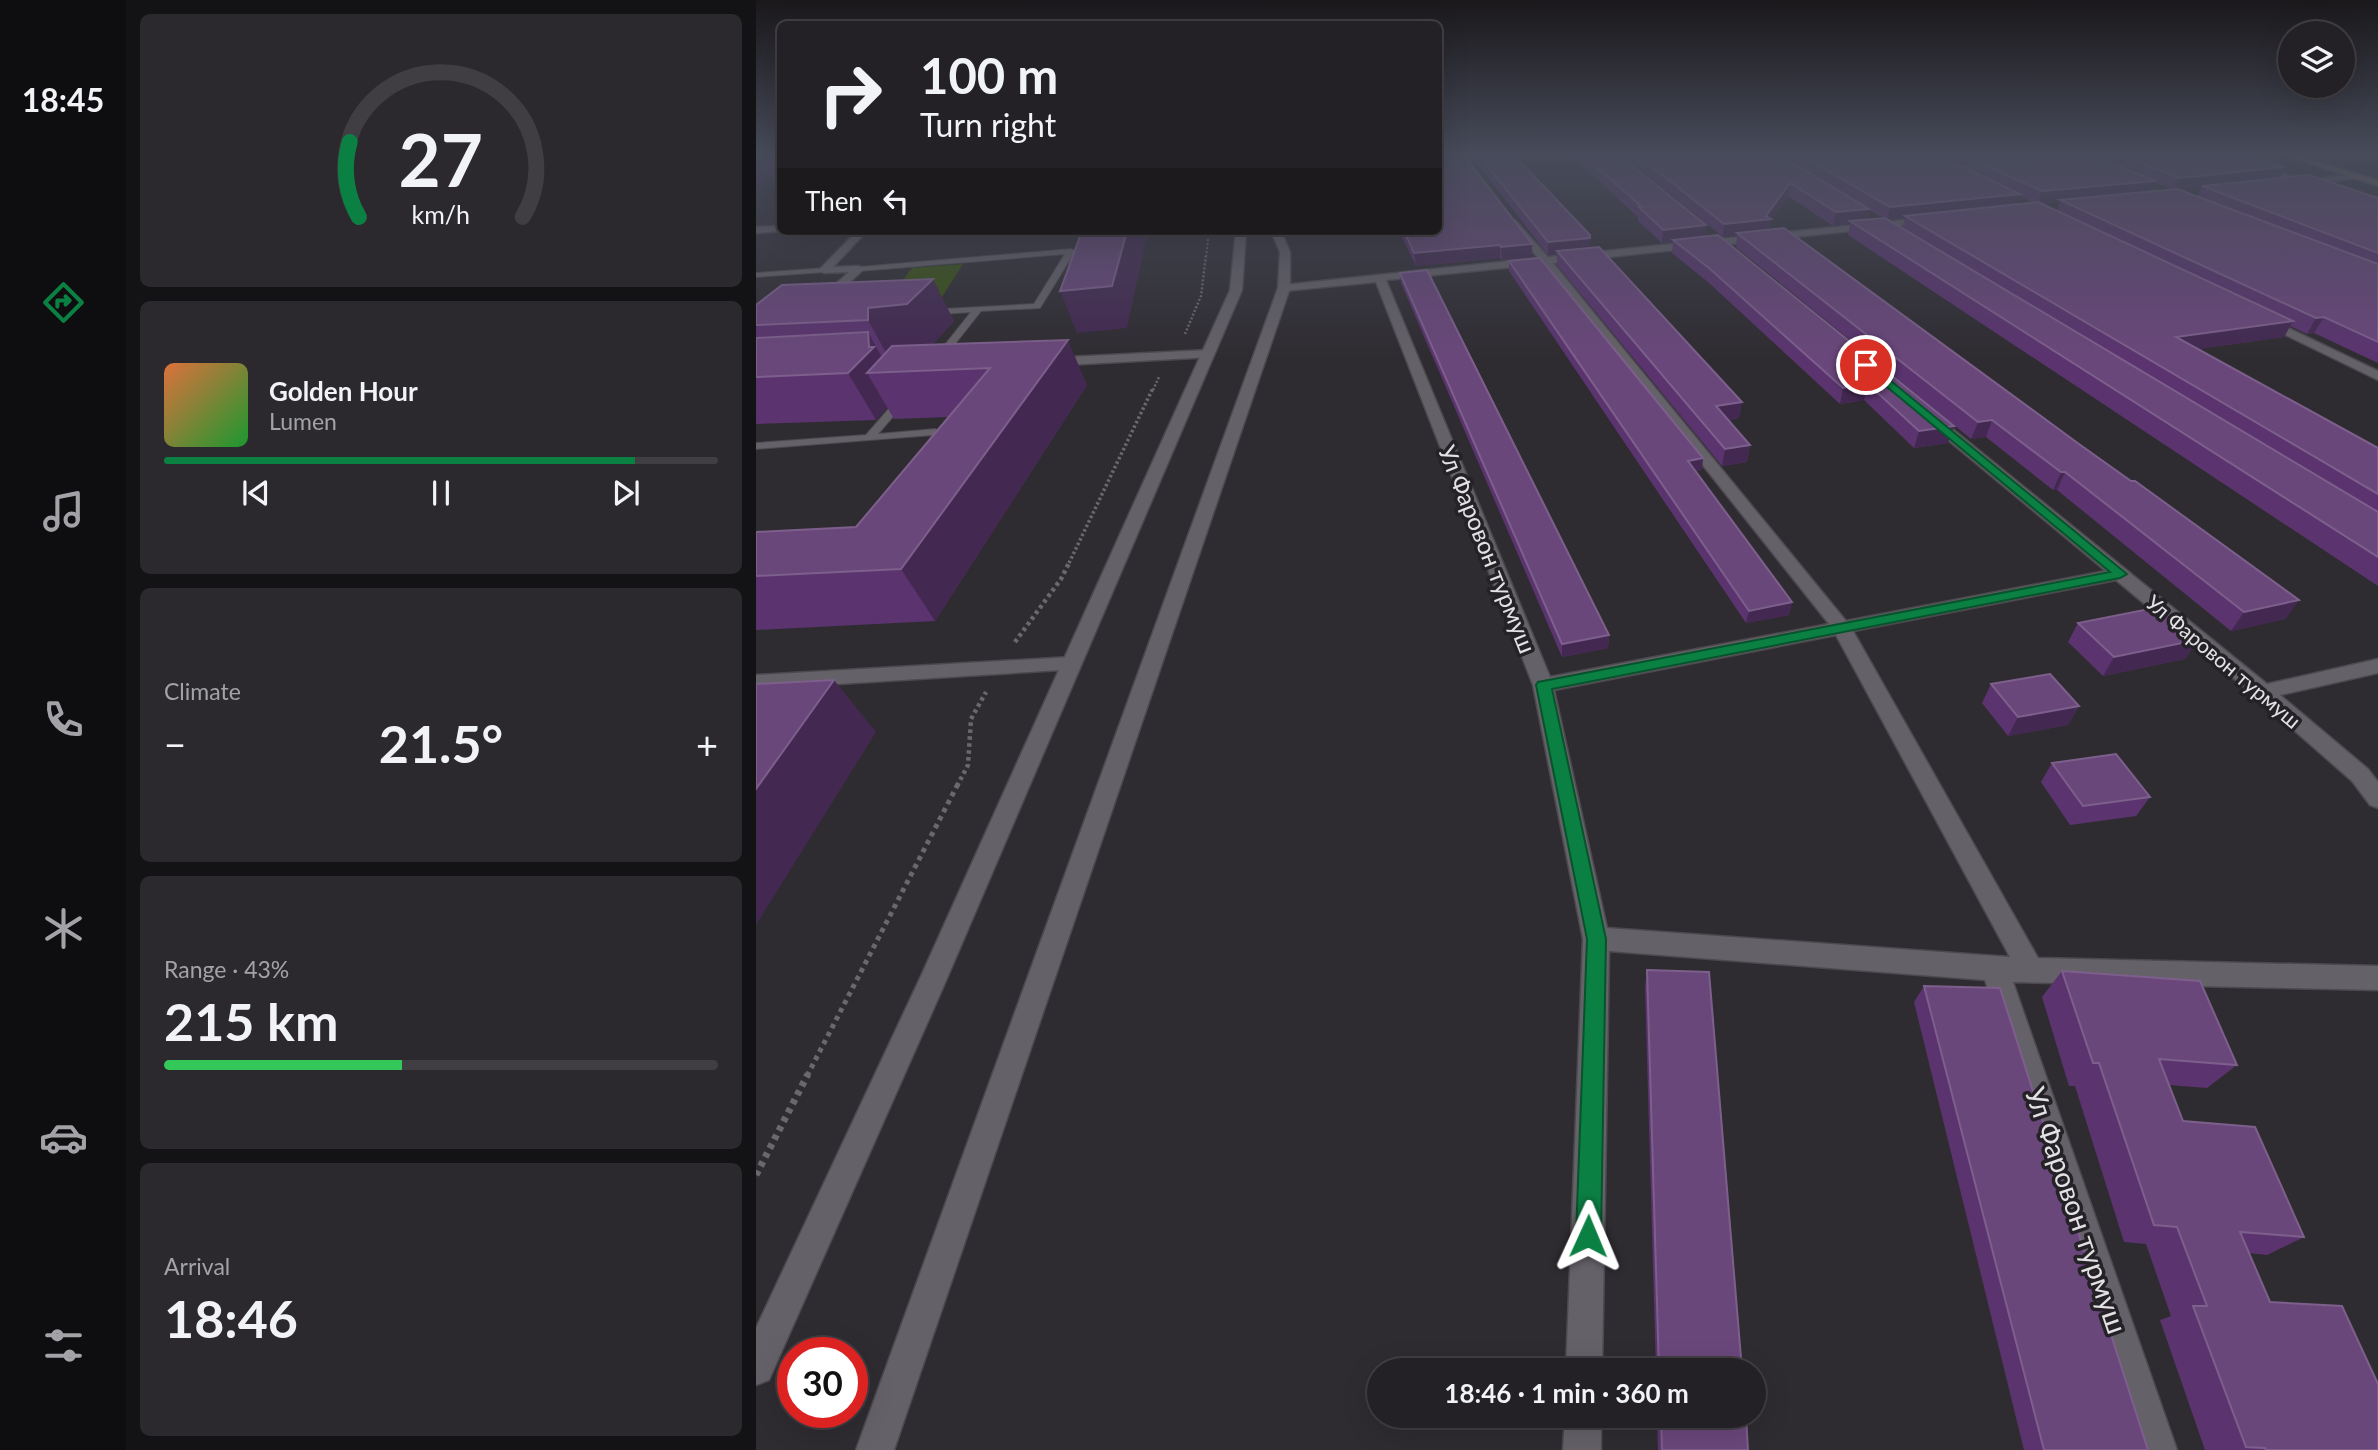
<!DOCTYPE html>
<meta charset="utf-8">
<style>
:root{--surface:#232125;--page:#2b292d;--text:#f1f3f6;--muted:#a3a3a7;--line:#403e42;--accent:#0b8043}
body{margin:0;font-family:Lato,sans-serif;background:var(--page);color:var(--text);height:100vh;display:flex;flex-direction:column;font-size:26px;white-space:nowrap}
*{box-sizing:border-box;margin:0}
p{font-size:23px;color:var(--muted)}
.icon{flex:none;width:38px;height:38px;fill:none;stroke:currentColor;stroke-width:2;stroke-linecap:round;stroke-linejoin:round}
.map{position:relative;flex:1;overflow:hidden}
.panel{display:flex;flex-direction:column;gap:14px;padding:14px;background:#131214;width:630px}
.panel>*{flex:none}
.banner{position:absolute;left:21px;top:21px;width:665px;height:214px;border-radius:10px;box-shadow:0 7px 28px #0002,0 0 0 2px var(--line);background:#232125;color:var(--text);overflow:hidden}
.fabs{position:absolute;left:1522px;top:21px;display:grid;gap:14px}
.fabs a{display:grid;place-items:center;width:77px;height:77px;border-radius:50%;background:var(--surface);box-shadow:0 7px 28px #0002,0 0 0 2px var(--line);font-size:35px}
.speed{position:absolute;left:21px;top:1337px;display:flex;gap:14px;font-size:35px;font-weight:700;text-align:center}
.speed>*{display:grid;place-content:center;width:91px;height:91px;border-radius:50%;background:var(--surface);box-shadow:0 7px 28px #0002,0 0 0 2px var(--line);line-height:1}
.speed .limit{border:10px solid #d22;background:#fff;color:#111}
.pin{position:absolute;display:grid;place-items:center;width:60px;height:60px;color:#fff;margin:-30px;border:4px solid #fff;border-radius:50%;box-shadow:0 2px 7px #0007}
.me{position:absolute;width:77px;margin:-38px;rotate:1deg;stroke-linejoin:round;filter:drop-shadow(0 0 5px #0008)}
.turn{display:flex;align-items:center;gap:24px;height:147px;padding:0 28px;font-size:32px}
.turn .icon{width:91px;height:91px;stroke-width:2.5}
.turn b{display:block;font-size:49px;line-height:60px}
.then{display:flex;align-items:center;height:66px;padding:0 28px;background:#0003;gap:14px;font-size:26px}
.big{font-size:52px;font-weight:700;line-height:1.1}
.panel .tile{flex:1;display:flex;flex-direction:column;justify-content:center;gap:10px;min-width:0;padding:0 24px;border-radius:10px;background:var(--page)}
.panel .dial{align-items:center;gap:0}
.dial svg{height:182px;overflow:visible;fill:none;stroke:var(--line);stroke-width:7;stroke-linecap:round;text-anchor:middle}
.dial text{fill:var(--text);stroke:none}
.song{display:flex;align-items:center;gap:21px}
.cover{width:84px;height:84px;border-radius:10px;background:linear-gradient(135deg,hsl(20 70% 55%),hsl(130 70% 35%))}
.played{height:7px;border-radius:4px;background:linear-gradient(90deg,var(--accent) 85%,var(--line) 85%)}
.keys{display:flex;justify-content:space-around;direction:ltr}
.heat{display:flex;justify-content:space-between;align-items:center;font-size:38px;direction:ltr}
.charge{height:10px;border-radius:5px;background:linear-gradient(90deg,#34c759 43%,var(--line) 0)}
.trip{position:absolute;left:611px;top:1358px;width:399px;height:70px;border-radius:35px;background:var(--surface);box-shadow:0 7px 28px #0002,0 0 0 2px var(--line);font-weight:700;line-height:70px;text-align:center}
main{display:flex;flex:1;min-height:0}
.dock{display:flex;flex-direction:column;width:126px;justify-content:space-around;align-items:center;background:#0e0d0f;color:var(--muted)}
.dock .icon{width:49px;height:49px}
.dock .on{color:var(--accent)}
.dock b{font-size:32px;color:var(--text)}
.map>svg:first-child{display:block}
.green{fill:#385110}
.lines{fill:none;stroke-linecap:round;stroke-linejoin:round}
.service-casing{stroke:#4c494e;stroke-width:2}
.minor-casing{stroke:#4c494e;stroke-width:3}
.tertiary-casing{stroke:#4c494e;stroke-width:3}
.secondary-casing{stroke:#4c494e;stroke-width:3}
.path-far5{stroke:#6a686c;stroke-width:2;stroke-dasharray:2 2;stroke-linecap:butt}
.path-far4{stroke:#6a686c;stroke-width:2.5;stroke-dasharray:2 2;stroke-linecap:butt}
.path-far3{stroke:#6a686c;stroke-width:3.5;stroke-dasharray:2.5 2.5;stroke-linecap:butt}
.path-far2{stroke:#6a686c;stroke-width:4.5;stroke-dasharray:3.5 3.5;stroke-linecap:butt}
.path-far1{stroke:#6a686c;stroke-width:5;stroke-dasharray:4.5 4.5;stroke-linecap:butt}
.path{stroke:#6a686c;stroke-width:7;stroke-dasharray:5 5;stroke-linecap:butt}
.service{fill:#656168;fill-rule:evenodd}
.minor{fill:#656168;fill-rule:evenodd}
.tertiary{fill:#656168;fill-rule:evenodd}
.secondary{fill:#806d5a;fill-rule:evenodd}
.wall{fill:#5b346f;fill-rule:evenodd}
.shaded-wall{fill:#432951}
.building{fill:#6a477b;stroke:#7d5f8c;stroke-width:2}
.route{fill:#0b8043;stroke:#07532c;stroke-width:2}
.labels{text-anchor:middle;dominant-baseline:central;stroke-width:7;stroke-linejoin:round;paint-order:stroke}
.far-street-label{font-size:21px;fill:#e3e1e4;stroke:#252227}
.street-label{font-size:24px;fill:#e3e1e4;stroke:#252227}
.near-street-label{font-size:28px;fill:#e3e1e4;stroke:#252227}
</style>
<main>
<nav class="dock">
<b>18:45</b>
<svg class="icon on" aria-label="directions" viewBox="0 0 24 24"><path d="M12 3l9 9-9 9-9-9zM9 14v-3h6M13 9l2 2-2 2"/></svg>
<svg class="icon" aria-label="music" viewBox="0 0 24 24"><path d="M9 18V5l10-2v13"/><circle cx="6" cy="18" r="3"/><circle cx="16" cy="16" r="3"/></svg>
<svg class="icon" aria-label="phone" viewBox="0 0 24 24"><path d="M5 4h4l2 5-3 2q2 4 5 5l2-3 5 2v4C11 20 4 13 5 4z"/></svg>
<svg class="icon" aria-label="climate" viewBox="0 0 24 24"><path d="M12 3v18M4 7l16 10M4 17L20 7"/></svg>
<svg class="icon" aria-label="car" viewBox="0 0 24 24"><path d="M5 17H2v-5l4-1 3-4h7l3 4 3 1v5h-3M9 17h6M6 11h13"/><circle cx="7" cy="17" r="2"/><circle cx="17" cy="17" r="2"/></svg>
<svg class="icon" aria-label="filters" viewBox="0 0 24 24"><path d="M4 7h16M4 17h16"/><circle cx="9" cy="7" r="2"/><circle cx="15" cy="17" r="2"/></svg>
</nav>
<section class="panel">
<div class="tile dial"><svg viewBox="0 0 100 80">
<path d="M14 69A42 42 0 1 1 86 69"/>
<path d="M14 69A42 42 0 0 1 10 36" stroke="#0b8043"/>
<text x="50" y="56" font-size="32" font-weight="700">27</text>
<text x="50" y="72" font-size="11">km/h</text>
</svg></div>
<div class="tile">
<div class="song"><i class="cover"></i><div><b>Golden Hour</b><p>Lumen</p></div></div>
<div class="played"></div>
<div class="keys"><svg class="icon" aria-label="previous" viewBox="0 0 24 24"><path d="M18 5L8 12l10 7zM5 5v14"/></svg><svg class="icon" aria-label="pause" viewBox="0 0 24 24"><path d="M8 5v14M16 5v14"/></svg><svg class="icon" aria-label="next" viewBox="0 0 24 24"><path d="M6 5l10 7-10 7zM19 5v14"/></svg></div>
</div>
<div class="tile"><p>Climate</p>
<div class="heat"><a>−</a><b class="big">21.5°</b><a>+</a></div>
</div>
<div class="tile"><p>Range · 43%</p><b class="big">215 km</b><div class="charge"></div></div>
<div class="tile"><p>Arrival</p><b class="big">18:46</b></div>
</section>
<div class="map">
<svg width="1622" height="1450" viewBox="0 0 1622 1450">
<rect width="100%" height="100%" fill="#2f2c31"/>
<polygon class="green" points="207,264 184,300 129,304 156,268"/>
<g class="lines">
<g class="service-casing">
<g id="service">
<polygon points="315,249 319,251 284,308 225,311 184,363 181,364 176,361 215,312 172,315 168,312 169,310 278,304 309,254 103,271 99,269 103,267"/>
<polygon points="71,268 68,272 0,277 0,273"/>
<polygon points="147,396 152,399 122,434 179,429 199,438 199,442 191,442 177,435 0,449 0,443 110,435 143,397"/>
</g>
</g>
<g class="minor-casing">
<g id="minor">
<polygon points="1459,154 1470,154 1548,180 1603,174 1607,177 1559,184 1561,186 1557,189 1540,185"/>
<path d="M 1176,217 L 1181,220 L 1179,222 L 797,263 L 1090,621 L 1350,571 L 1168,420 L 1166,417 L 1173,413 L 1178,414 L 1511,684 L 1622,659 L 1622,673 L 1524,695 L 1612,769 L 1622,782 L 1622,808 L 1614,805 L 1596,781 L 1500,697 L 1360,580 L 1097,631 L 1282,958 L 1622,966 L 1622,990 L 1257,982 L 1421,1450 L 1383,1450 L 1229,980 L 853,951 L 846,1370 L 810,1370 L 827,939 L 777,685 L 620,282 L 528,291 L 522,288 L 528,285 L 782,258 L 754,223 L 759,220 L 792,257 ZM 787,264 L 1073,624 L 794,677 L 630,280 ZM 1080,635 L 1254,957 L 851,928 L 798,690 Z"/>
<polygon points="24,226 24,231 27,231 0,233 0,227"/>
<polygon points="101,231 111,231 77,267 103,266 108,269 72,302 64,302 64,298 93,272 68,273 63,270"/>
<polygon points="1501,317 1509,317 1622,371 1622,380 1501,321"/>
<polygon points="452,350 456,351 456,357 292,366 286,362 292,358"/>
<polygon points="315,657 322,659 325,664 322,669 0,689 0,675"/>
<polygon points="809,1416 845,1416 845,1450 807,1450"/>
</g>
</g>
<g class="tertiary-casing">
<g id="tertiary">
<polygon points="480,231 490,231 486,290 189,983 13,1380 0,1385 0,1328 166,974 474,290"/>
<polygon points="515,231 525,231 534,252 534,288 138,1450 100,1450 522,288 524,252"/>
</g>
</g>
<g class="secondary-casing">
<polygon id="secondary" points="1525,154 1536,154 1622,180 1622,186"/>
</g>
<g class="path-far5">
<polyline points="40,236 70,236"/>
<polyline points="450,257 453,231"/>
</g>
<g class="path-far4">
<polyline points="429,334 445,296 450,255"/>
<polyline points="397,390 403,377"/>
</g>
<polyline class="path-far3" points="313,563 397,388"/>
<g class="path-far2">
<polyline points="259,642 305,579 314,561"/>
<polyline points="201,786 212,765 215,719 230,692"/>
</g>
<polyline class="path-far1" points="51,1076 202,784"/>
<polyline class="path" points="0,1175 52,1074"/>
<use href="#service" class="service"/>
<use href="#minor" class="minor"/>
<use href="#tertiary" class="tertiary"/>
<use href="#secondary" class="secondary"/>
</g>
<g class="wall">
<polygon points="0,154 24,154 24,178 14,177"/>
<polygon points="682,154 776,257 746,260 744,258 660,266 643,231 682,231"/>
<polygon points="714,154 757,154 834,248 986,402 983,418 972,420 994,445 991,462 966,466 801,265 801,254 792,255"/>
<polygon points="813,154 862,154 949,237 1198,426 1192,443 1158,448 1108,400 1084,404 952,282 916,253 917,242 906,243 882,221 882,217"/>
<path d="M 865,154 L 1489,154 L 1524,178 L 1622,198 L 1622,363 L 1558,333 L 1551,334 L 1534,326 L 1528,337 L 1442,349 L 1622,448 L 1622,586 L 1092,235 L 1094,224 L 1077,226 L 1032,196 L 1014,222 L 1013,230 L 1323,444 L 1543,600 L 1529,619 L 1475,631 L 1301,490 L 1297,490 L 1230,437 L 1215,439 L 980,247 L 981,236 L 967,237 ZM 1399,183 L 1416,189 L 1395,191 ZM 1445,188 L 1441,196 L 1424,190 ZM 1263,196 L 1278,203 L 1261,205 ZM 1304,202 L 1301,211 L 1285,204 L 1292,203 ZM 1113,210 L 1127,218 L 1111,220 ZM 1149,218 L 1146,229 L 1132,220 Z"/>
<polygon points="753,261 946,470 939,471 1036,602 1033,615 990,623 753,271"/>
<polygon points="644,273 853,635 852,648 806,657 645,283"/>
<polygon points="0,305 198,321 176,345 331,385 179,621 0,630 0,532 100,527 193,417 138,419 131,407 120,420 0,424"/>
<polygon points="1322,623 1441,640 1429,659 1347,676 1312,642"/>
<polygon points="1235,684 1323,706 1312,725 1252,736 1226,703"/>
<polygon points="1296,763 1394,797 1380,816 1314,825 1285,782"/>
<polygon points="891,970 986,1370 900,1370 889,987"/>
<polygon points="1306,971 1481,1065 1451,1088 1413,1085 1427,1121 1548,1237 1511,1255 1493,1253 1514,1302 1622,1450 1449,1450 1404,1320 1415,1316 1390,1244 1368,1242 1319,1086 1313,1086 1286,997"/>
<polygon points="1168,986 1392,1450 1268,1450 1158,1002"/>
<polygon points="901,1416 990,1416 992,1450 902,1450"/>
</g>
<g class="shaded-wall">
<polygon points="0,154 14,177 0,188"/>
<polygon points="1529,167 1523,180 1446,186 1445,188 1418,190 1424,178"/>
<polygon points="1400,181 1394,193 1304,200 1304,202 1281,204 1286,191"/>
<polygon points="1034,183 1032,196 1014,222 1012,232 981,233 981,236 967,237 968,224 1010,216"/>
<polygon points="1264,194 1260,207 1149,216 1149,218 1131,220 1134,207"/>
<polygon points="1113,209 1110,222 1094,221 1094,224 1077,226 1080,212"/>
<polygon points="950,225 949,239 917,240 917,242 906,243 907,230"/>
<polygon points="371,231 392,231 371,328 321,333 304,291"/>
<polygon points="834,238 834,251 801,251 801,254 792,255 792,242"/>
<polygon points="776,244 776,257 746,260 745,247"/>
<polygon points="744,245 744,258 660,266 658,253"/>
<polygon points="177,279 198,321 173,348 136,364 112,320 112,308"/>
<polygon points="1568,317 1558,333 1551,334 1560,318"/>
<polygon points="1537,321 1528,337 1412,353 1420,337"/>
<polygon points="112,332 134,372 111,373 131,407 120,420 92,373 113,347"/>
<polygon points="312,340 331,385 179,621 145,569"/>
<polygon points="1112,384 1108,400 1084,404 1087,388"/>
<polygon points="986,402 983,418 958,422 960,406"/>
<polygon points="1236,420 1230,437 1215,439 1222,422"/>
<polygon points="1198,426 1192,443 1158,448 1163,431"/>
<polygon points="994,445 991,462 966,466 969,449"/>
<polygon points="947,458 946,470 931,472 932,461"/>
<polygon points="1305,472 1309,472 1301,490 1297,490"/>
<polygon points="1543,600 1529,619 1475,631 1488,612"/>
<polygon points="1036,602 1033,615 990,623 993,611"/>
<polygon points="853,635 852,648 806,657 806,644"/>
<polygon points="1441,640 1429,659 1347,676 1358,657"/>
<polygon points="78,680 120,732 0,925 0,789"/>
<polygon points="1323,706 1312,725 1252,736 1262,717"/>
</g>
<g class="building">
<polygon points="682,154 707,154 776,244 745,247 744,245 658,253 648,231 682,231"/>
<polygon points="722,154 757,154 834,235 834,238 792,242"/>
<polygon points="826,154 862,154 950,225 907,230 883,207 886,207"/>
<polygon points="880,154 1022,154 1113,209 1080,212 1034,183 1010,216 1015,219 968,224"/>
<polygon points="1042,154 1180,154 1264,194 1134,207"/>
<polygon points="1203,154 1332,154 1400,181 1286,191"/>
<polygon points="1359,154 1489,154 1529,167 1424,178"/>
<polygon points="1553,175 1622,198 1622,253 1446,186"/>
<polygon points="1421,189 1622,264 1622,342 1568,317 1560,318 1304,200"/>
<polygon points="1282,202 1537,321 1420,337 1622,448 1622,494 1149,216"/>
<polygon points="1129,218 1622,512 1622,557 1094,221"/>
<polygon points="1028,228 1323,444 1375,481 1379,481 1543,600 1488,612 1309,472 1305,472 1236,420 1222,422 981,233"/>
<polygon points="326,231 371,231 356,286 304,291"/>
<polygon points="962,235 1198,426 1163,431 1112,384 1087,388 953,268 917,240"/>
<polygon points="843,247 986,402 960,406 994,445 969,449 801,251"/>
<polygon points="784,258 947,458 932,461 1036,602 993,611 753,261"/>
<polygon points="671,270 853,635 806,644 644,273"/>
<polygon points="177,279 151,304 112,308 112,320 0,325 0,305 26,285"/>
<polygon points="112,332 113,347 118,347 92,373 0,377 0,338"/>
<polygon points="312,340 145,569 0,576 0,532 100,527 234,368 111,373 136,346"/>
<polygon points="1403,607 1441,640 1358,657 1322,623"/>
<polygon points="1294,674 1323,706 1262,717 1235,684"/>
<polygon points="78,680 0,789 0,684"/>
<polygon points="1360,754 1394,797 1327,806 1296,763"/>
<polygon points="891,970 953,972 986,1370 903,1370"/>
<polygon points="1306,971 1444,981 1481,1065 1403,1059 1427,1121 1499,1127 1548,1237 1484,1232 1514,1302 1586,1306 1622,1384 1622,1450 1510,1450 1509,1448 1490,1447 1437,1306 1451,1306 1421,1227 1398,1225 1343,1063 1337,1063"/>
<polygon points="1168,986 1244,988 1392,1450 1288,1450"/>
<polygon points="905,1416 990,1416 992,1450 906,1450"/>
</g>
<linearGradient id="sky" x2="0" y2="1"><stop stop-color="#1a181b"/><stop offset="0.43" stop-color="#474b5a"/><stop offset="1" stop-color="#474b5a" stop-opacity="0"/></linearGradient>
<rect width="1622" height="357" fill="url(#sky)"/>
<polygon class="route" points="1107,363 1113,363 1371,574 1364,578 796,689 850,939 845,1236 841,1244 832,1248 823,1244 820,1236 831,939 780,685 782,682 1354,572 1107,367"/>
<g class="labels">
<g class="far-street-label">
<text transform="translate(1468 661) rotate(40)">Ул Фаровон турмуш</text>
</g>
<g class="street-label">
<text transform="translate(732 549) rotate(68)">Ул Фаровон турмуш</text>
</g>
<g class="near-street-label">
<text transform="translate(1321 1210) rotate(71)">Ул Фаровон турмуш</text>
</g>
</g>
</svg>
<div class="fabs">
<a><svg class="icon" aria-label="layers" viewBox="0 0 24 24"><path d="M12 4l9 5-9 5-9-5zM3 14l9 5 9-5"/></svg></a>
</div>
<div class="speed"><div class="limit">30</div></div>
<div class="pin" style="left:1110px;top:365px;background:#d93025"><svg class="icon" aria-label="arrive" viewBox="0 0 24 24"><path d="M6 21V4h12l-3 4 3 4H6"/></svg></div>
<svg class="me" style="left:832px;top:1236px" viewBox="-20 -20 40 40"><path d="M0-17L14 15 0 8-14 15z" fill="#0b8043" stroke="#fff" stroke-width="4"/></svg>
<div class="trip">18:46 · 1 min · 360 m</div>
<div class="banner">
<div class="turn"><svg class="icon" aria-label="right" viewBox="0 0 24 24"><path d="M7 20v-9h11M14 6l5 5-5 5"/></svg><div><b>100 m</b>Turn right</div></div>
<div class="then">Then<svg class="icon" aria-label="left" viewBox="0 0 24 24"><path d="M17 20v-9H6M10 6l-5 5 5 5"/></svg></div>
</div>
</div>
</main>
